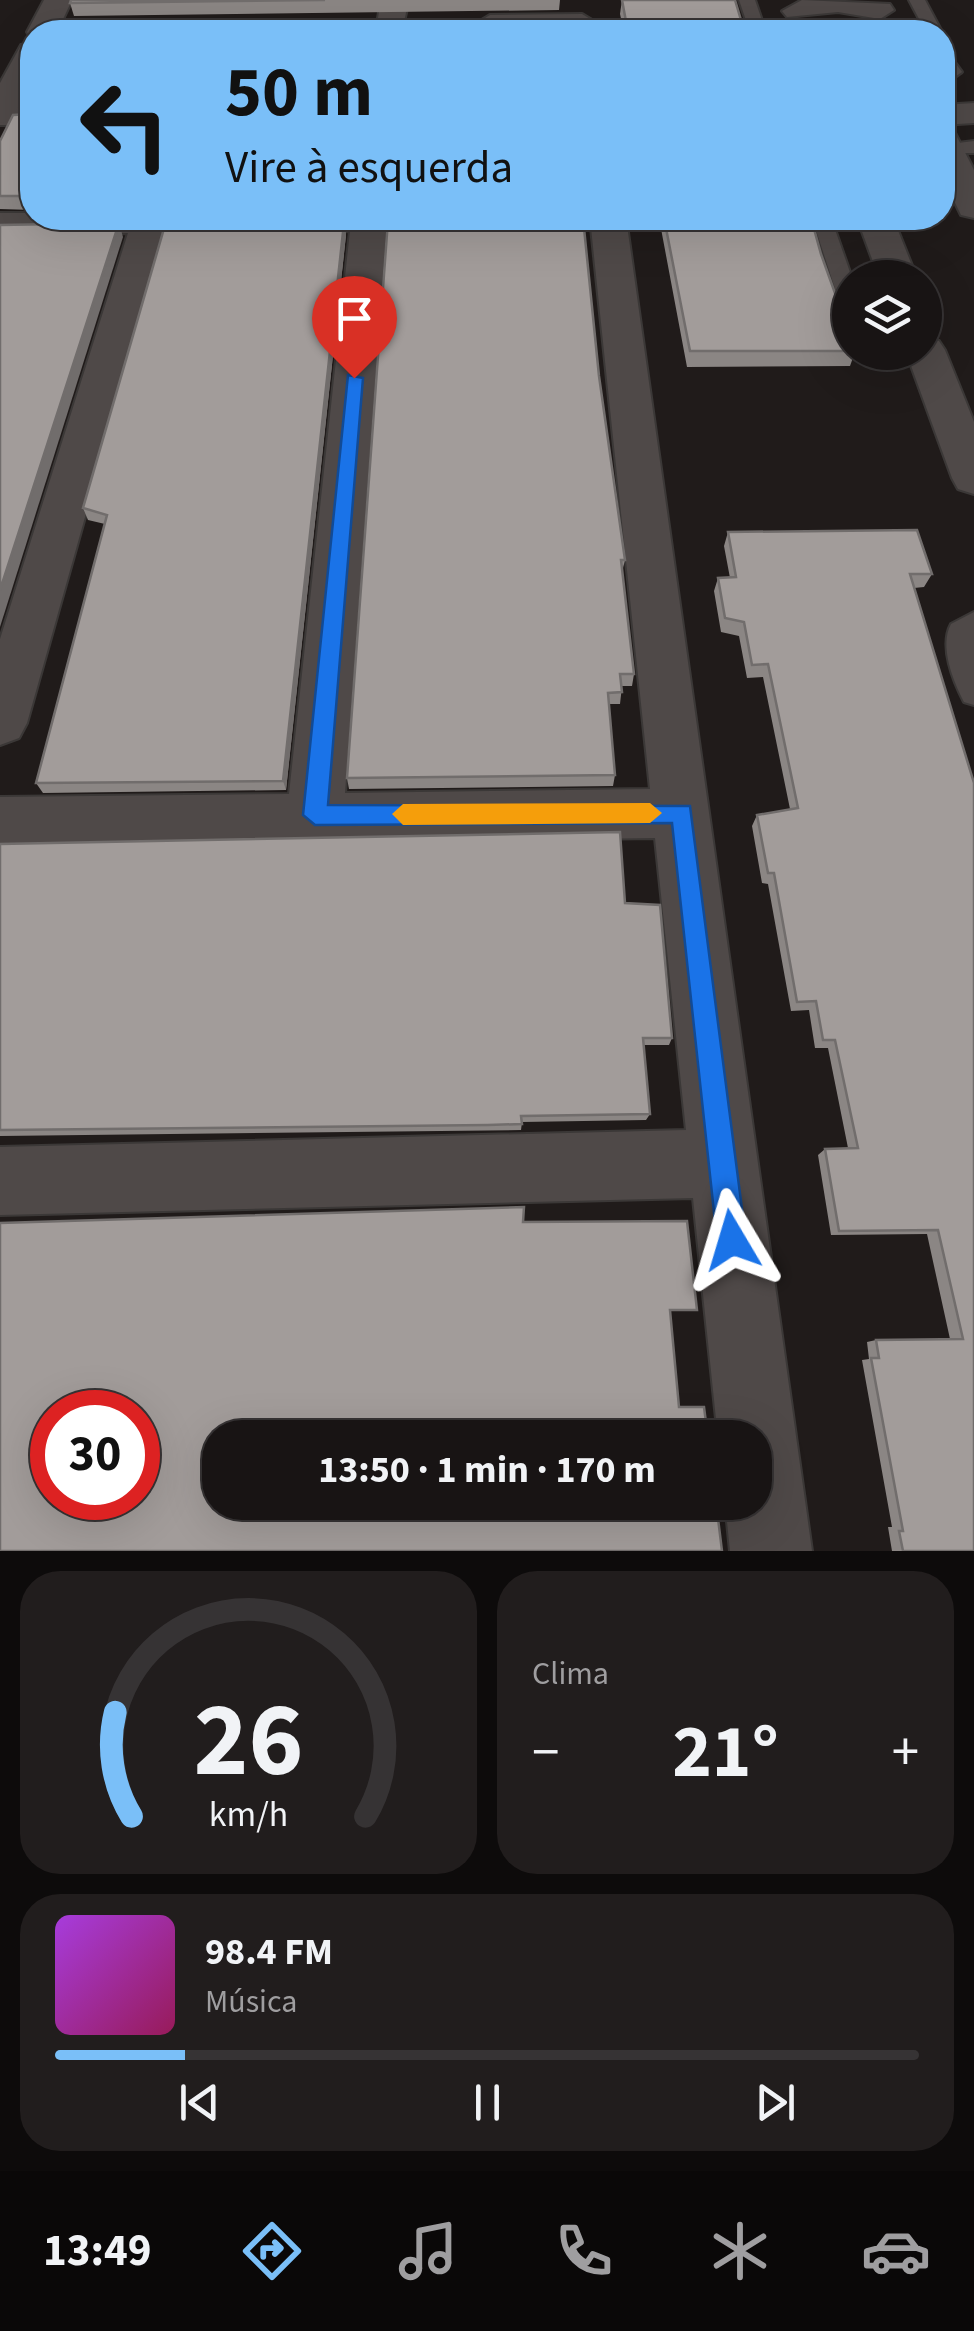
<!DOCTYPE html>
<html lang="pt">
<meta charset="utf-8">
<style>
:root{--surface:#181414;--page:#211d1d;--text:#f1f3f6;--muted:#9f9ea0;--line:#363334;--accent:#7abff8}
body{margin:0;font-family:"Source Sans 3",sans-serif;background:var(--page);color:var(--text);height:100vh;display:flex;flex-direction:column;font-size:38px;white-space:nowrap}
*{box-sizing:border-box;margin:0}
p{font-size:32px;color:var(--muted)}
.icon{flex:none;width:55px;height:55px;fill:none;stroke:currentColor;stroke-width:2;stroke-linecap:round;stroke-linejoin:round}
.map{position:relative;height:1551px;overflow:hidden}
.details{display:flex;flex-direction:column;gap:20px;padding:20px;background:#0d0b0b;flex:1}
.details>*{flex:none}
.guide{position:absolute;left:20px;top:20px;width:935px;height:210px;border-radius:40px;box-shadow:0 10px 40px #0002,0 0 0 2px var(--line);background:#7abff8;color:#111;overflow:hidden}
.fabs{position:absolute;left:832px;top:260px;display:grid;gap:20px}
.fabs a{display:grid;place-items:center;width:110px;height:110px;border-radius:50%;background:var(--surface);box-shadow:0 10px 40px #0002,0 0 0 2px var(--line);font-size:50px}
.speed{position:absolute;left:30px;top:1390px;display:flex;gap:20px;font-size:50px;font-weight:700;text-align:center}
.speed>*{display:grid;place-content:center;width:130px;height:130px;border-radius:50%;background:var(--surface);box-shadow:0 10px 40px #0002,0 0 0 2px var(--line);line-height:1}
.speed .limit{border:15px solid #d22;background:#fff;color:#111}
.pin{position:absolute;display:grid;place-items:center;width:85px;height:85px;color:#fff;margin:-102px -42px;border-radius:50% 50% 50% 0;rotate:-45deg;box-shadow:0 0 10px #0007}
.pin .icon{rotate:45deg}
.me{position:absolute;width:110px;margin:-55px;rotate:353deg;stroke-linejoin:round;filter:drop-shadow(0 0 8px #0008)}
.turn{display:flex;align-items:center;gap:35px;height:210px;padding:0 40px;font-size:45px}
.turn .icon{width:130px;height:130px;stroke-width:2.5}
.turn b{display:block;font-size:70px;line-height:85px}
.big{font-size:75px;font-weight:700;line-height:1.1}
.details .card{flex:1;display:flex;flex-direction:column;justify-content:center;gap:15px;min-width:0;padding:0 35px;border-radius:40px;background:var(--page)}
.details .dial{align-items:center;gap:0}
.dial svg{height:260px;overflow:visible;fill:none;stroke:var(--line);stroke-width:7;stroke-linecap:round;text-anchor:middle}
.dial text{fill:var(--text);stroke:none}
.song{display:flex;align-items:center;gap:30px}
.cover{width:120px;height:120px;border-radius:15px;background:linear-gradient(135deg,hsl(280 70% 55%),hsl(330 70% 35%))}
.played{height:10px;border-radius:5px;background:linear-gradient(90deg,var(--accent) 15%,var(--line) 15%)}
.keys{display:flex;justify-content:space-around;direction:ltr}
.heat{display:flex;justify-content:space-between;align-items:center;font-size:55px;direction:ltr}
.details .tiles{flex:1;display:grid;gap:20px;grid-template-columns:1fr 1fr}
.card:last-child{grid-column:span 2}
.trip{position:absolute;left:202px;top:1420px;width:570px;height:100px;border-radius:40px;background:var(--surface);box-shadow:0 10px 40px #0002,0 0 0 2px var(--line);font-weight:700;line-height:100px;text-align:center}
.tabs{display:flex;height:160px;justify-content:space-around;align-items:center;background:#0a0808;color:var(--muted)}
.tabs .icon{width:70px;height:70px}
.tabs .active{color:var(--accent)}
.tabs b{font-size:45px;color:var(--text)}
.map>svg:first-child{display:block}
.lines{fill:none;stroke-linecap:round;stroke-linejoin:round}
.lane-casing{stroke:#3b3837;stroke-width:4}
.street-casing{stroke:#3b3837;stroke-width:4}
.secondary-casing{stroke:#3b3837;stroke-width:4}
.lane{fill:#4f4948;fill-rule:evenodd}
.street{fill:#4f4948;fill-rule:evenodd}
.secondary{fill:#4f4948;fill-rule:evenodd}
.wall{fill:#8b8684}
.shaded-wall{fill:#716d6c}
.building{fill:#a29c9a;stroke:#716d6c;stroke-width:2.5;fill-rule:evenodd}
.route{fill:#1a73e8;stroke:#114b97;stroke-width:2.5}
.slow{fill:#f59e0b}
</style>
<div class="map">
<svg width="974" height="1551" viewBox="0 0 974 1551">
<rect width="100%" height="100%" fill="#201b1a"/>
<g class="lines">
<g class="lane-casing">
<g id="lane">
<polygon points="739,0 755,0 766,32 750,32"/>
<polygon points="909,0 925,0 942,32 926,32"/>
<polygon points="942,45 962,72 942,86"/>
<polygon points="974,141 974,153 942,153 942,145"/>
<polygon points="812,218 831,218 852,278 850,307 839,301"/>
<path d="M 974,612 L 974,705 L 964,702 C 953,681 939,646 951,624 Z"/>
</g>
</g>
<g class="street-casing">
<g id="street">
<polygon points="381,0 409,0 402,30 382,30 377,24"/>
<polygon points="582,14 597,23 592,29 489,32 475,24 490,15"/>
<polygon points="974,103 974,123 942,125 942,105"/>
<rect x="0" y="105" width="32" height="20"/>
<polygon points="0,213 32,213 32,218 540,218 535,226 522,229 386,230 345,793 650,789 590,218 626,218 812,1551 730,1551 725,1502 755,1502 755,1438 718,1438 693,1198 0,1215 0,1147 686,1130 655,838 0,847 0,797 289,794 350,231 165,233 27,723 19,738 0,745 0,639 128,233 0,235"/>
</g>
</g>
<g class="secondary-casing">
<g id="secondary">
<polygon points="44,0 72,0 57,32 32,32 31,38 27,32"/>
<polygon points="802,0 890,4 894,10 880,19 838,12 787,17 782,11"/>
<polygon points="32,42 32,80 11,120 0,123 0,83 21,45"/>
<polygon points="942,128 954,131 974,170 974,218 961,215 942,176"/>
<polygon points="857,218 893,218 917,278 879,278"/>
<polygon points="925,337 939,341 945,350 974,422 974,494 958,489 952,478 906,352 925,352"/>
</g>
</g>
<use href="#lane" class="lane"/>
<use href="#street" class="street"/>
<use href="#secondary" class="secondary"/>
</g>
<g class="wall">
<polygon points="71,0 560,0 559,10 74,16 70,3"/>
<polygon points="622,0 752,32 624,32 620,14"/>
<polygon points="32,77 32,210 0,209 0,141 30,114 31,100 27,88"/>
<polygon points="659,218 811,218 821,254 850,335 850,352 855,352 850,366 687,367"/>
<polygon points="523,219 599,376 625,560 622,572 634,674 632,686 622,686 620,704 609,704 615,775 613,786 349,789 347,778"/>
<polygon points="344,223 346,235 286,790 43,793 36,783 105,524 88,520 83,508"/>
<polygon points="728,532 932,574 924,587 914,588 974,783 974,1551 892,1551 888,1527 892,1527 862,1360 869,1359 867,1342 876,1340 950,1339 927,1234 831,1235 818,1155 825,1149 848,1148 828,1048 815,1048 809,1010 791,1011 768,884 762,883 752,826 757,815 790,809 763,677 747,678 739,636 721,632 714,591 718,578 730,578 724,546"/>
<polygon points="0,844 625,903 672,1038 669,1045 643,1045 650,1114 646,1120 522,1122 521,1130 0,1136"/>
</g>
<g class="shaded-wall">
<polygon points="119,223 123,237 0,627 0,590"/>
<polygon points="344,223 346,235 286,790 283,781"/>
</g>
<g class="building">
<polygon points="71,0 325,0 70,3"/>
<polygon points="622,0 735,0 741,20 748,20 752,32 628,32"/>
<polygon points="562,20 564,32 55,32 59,25"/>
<polygon points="32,77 32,201 31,201 27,196 0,196 0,141 13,115 30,114 31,92 27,88"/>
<polygon points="529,218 583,218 599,376 625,560 621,560 634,674 620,674 622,692 608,693 615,775 347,778 388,220 523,219"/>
<polygon points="664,218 811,218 821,254 850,335 850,351 690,351"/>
<polygon points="119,223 0,590 0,225"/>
<polygon points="344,223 283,781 36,783 107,515 83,508 165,225"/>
<polygon points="917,530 932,574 910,574 974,783 974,1551 903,1551 899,1531 903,1531 871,1358 879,1358 876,1340 963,1339 938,1230 839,1231 825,1149 858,1148 835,1040 823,1040 816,1001 797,1002 774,873 768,873 757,815 798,808 768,664 752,665 744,622 725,618 718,578 736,577 728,532"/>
<polygon points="620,832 625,903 660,905 672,1038 643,1038 650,1114 521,1116 522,1124 488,1125 0,1130 0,844"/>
<path d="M 524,1207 L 523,1222 L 687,1221 L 697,1310 L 670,1310 L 679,1407 L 704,1407 L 708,1438 L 220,1438 L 220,1502 L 716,1502 L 722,1551 L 0,1551 L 0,1223 ZM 52,1412 L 138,1412 L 138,1498 L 52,1498 Z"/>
</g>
<polygon class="route" points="348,375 363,378 328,805 690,806 746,1240 742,1251 732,1255 721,1251 717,1240 672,823 315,825 303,815"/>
<polygon class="slow" points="650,803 662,813 650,823 403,825 392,814 403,804"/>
</svg>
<div class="fabs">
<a><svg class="icon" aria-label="layers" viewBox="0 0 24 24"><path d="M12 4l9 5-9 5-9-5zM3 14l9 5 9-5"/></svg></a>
</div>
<div class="speed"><div class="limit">30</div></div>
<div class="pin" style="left:354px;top:378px;background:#d93025"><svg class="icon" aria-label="arrive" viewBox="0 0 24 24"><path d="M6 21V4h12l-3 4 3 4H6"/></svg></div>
<svg class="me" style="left:732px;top:1240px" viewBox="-20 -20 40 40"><path d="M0-17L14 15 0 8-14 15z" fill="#1a73e8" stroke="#fff" stroke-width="4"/></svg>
<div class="trip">13:50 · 1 min · 170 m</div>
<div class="guide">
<div class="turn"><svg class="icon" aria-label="left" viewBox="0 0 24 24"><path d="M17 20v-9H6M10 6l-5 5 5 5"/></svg><div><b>50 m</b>Vire à esquerda</div></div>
</div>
</div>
<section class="details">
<div class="tiles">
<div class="card dial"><svg viewBox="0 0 100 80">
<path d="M14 69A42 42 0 1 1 86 69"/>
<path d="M14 69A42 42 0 0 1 9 37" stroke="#7abff8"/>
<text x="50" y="56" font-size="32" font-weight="700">26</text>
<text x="50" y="72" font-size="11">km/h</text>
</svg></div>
<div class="card"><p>Clima</p>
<div class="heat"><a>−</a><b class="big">21°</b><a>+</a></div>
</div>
<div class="card">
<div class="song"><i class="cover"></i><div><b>98.4 FM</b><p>Música</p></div></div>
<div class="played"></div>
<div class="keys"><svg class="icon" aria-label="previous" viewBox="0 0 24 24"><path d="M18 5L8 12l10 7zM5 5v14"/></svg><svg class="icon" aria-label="pause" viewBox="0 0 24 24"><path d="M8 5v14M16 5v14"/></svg><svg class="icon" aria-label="next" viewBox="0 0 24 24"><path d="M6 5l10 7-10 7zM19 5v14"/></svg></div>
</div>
</div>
</section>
<nav class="tabs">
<b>13:49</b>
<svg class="icon active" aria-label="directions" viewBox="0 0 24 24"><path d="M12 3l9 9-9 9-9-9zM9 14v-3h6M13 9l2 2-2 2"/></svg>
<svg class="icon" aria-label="music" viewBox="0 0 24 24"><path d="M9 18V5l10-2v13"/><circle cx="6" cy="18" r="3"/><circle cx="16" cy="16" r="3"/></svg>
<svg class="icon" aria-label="phone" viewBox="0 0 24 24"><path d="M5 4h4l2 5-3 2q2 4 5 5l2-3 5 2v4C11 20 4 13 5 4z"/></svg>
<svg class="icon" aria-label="climate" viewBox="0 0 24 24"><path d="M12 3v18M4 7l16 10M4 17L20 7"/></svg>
<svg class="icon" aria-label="car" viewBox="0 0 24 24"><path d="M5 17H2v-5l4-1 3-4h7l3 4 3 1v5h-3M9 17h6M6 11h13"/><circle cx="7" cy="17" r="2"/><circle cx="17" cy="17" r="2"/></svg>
</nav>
